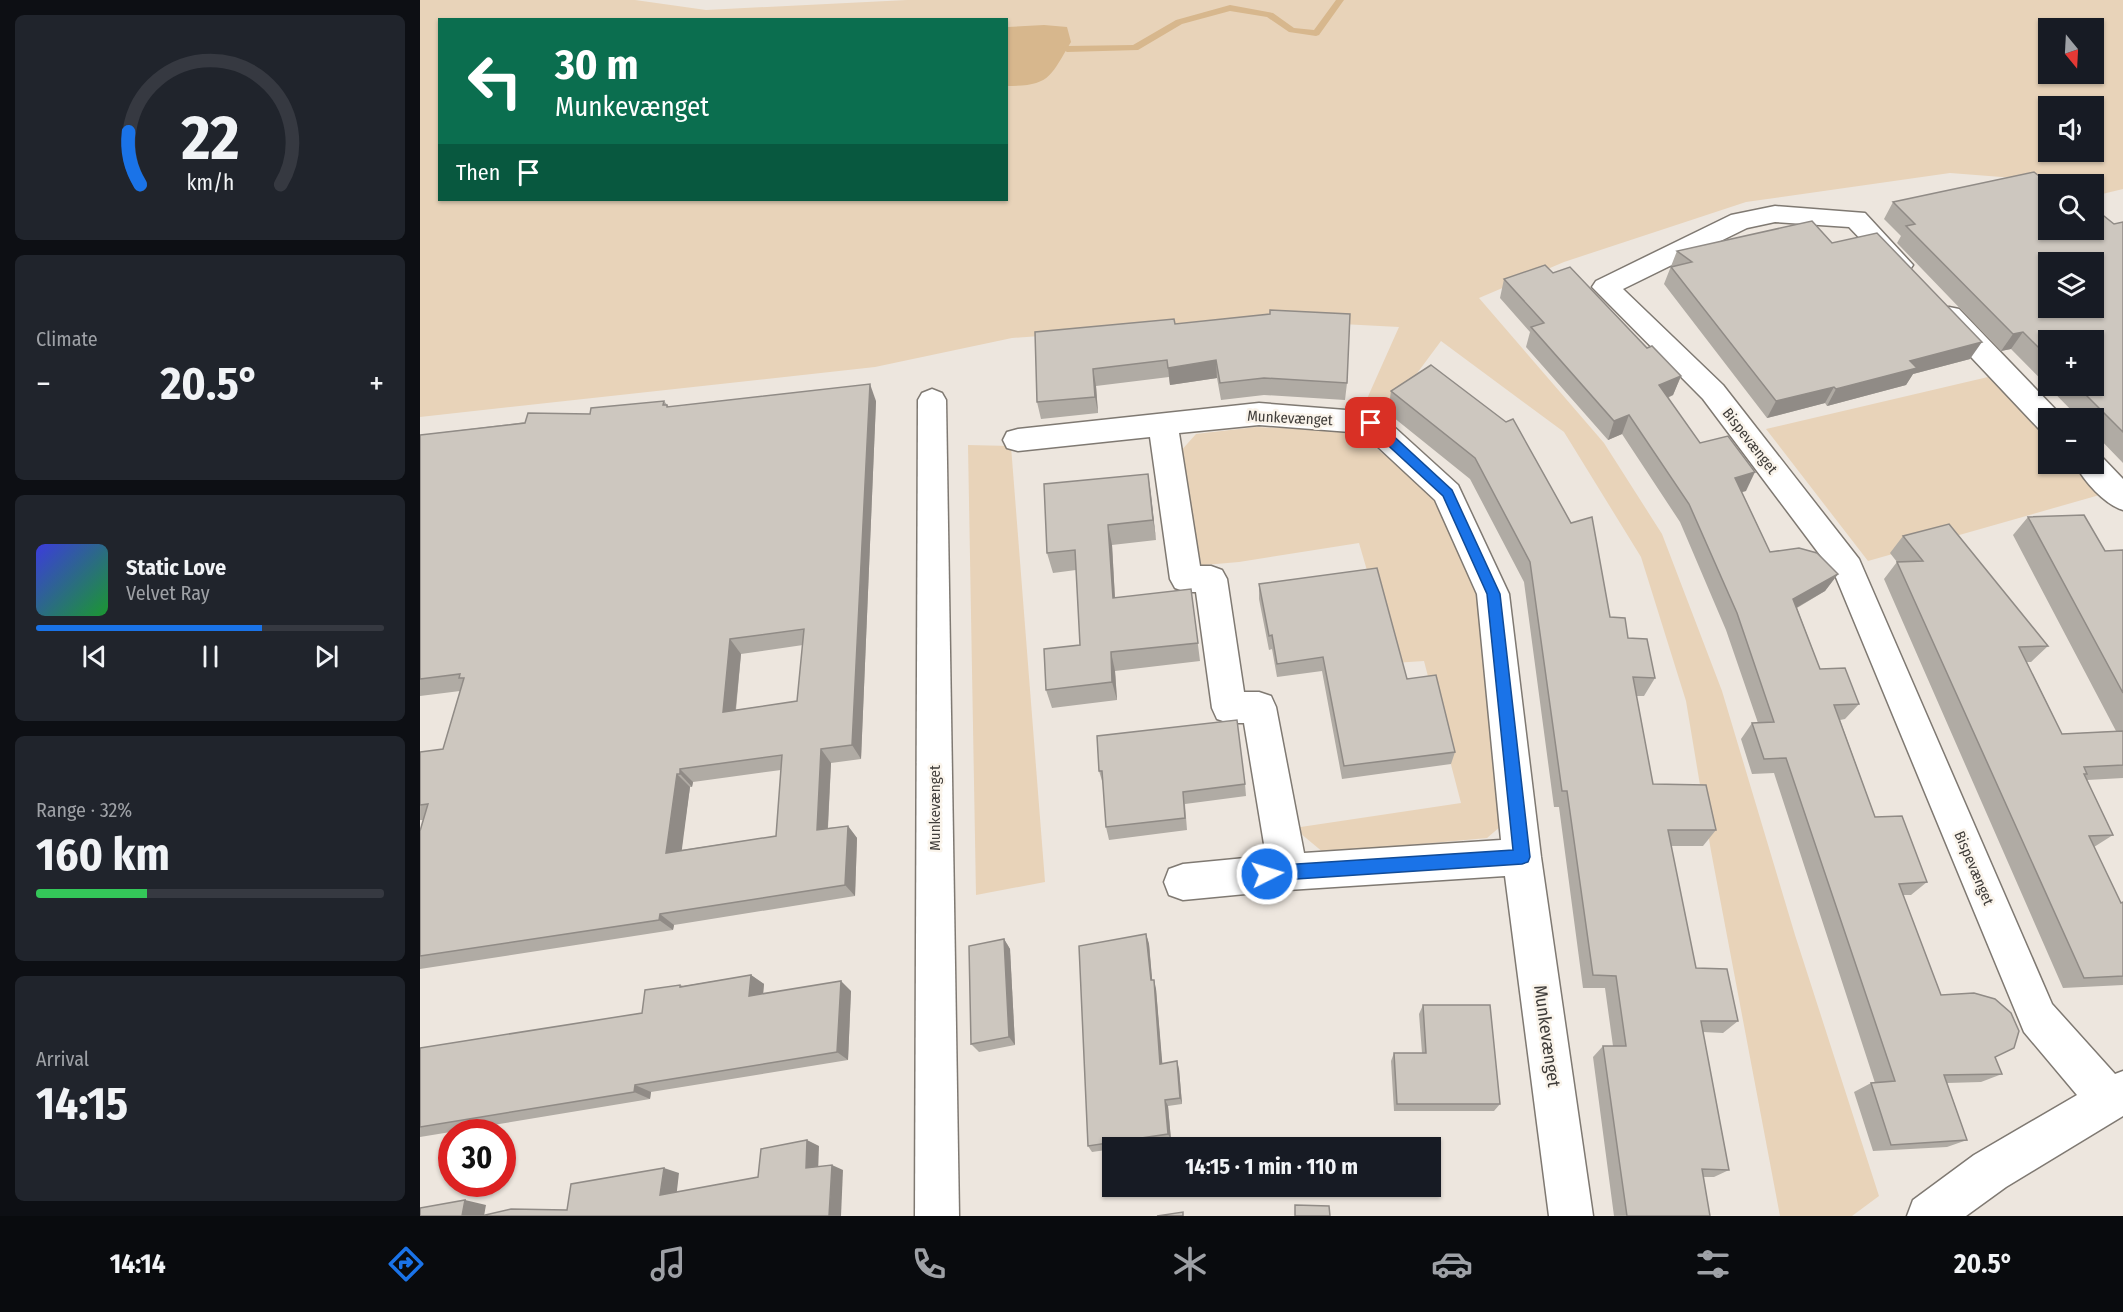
<!DOCTYPE html>
<meta charset="utf-8">
<style>
:root{--surface:#171b24;--page:#20242c;--text:#f1f3f6;--muted:#9ea1a6;--line:#363941;--accent:#1a73e8}
body{margin:0;font-family:"Fira Sans Condensed",sans-serif;background:var(--page);color:var(--text);height:100vh;display:flex;flex-direction:column;font-size:22px;white-space:nowrap}
*{box-sizing:border-box;margin:0}
p{font-size:20px;color:var(--muted)}
.icon{flex:none;width:33px;height:33px;fill:none;stroke:currentColor;stroke-width:2;stroke-linecap:round;stroke-linejoin:round}
.map{position:relative;flex:1;overflow:hidden}
.sheet{display:flex;flex-direction:column;gap:15px;padding:15px;background:#0d0f14;width:420px}
.sheet>*{flex:none}
.guide{position:absolute;left:18px;top:18px;width:570px;height:183px;border-radius:0px;box-shadow:0 2px 4px #0004;background:#0b6e4f;color:#fff;overflow:hidden}
.needle{width:39px;rotate:162deg}
.fabs{position:absolute;left:1618px;top:18px;display:grid;gap:12px}
.fabs a{display:grid;place-items:center;width:66px;height:66px;border-radius:0px;background:var(--surface);box-shadow:0 2px 4px #0004;font-size:30px}
.speed{position:absolute;left:18px;top:1119px;display:flex;gap:12px;font-size:30px;font-weight:700;text-align:center}
.speed>*{display:grid;place-content:center;width:78px;height:78px;border-radius:50%;background:var(--surface);box-shadow:0 2px 4px #0004;line-height:1}
.speed .limit{border:9px solid #d22;background:#fff;color:#111}
.pin{position:absolute;display:grid;place-items:center;width:51px;height:51px;color:#fff;margin:-26px;border-radius:12px;box-shadow:0 3px 9px #0006}
.me{position:absolute;width:66px;margin:-33px;rotate:85deg;stroke-linejoin:round;filter:drop-shadow(0 0 4px #0008)}
.turn{display:flex;align-items:center;gap:21px;height:126px;padding:0 18px;font-size:27px}
.turn .icon{width:78px;height:78px;stroke-width:2.5}
.turn b{display:block;font-size:42px;line-height:51px}
.then{display:flex;align-items:center;height:57px;padding:0 18px;background:#0003;gap:12px;font-size:22px}
.big{font-size:45px;font-weight:700;line-height:1.1}
.sheet .tile{flex:1;display:flex;flex-direction:column;justify-content:center;gap:9px;min-width:0;padding:0 21px;border-radius:9px;background:var(--page)}
.sheet .dial{align-items:center;gap:0}
.dial svg{height:156px;overflow:visible;fill:none;stroke:var(--line);stroke-width:7;stroke-linecap:round;text-anchor:middle}
.dial text{fill:var(--text);stroke:none}
.song{display:flex;align-items:center;gap:18px}
.cover{width:72px;height:72px;border-radius:9px;background:linear-gradient(135deg,hsl(240 70% 55%),hsl(130 70% 35%))}
.played{height:6px;border-radius:3px;background:linear-gradient(90deg,var(--accent) 65%,var(--line) 65%)}
.keys{display:flex;justify-content:space-around;direction:ltr}
.heat{display:flex;justify-content:space-between;align-items:center;font-size:33px;direction:ltr}
.charge{height:9px;border-radius:4px;background:linear-gradient(90deg,#34c759 32%,var(--line) 0)}
.trip{position:absolute;left:682px;top:1137px;width:339px;height:60px;border-radius:0px;background:var(--surface);box-shadow:0 2px 4px #0004;font-weight:700;line-height:60px;text-align:center}
.tab-bar{display:flex;height:96px;justify-content:space-around;align-items:center;background:#090b0e;color:var(--muted)}
.tab-bar .icon{width:42px;height:42px}
.tab-bar .selected{color:var(--accent)}
.tab-bar b{font-size:27px;color:var(--text)}
main{display:flex;flex:1;min-height:0}
.map>svg:first-child{display:block}
.green{fill:#e8d3b9;fill-rule:evenodd}
.water{fill:#d7b78d}
.lines{fill:none;stroke-linecap:round;stroke-linejoin:round}
.stream{fill:#d7b78d;fill-rule:evenodd}
.minor-casing{stroke:#7f7972;stroke-width:3}
.minor{fill:#fff;fill-rule:evenodd}
.wall{fill:#b0aba4;fill-rule:evenodd}
.shaded-wall{fill:#908b86}
.building{fill:#cdc7bf;stroke:#908b86;stroke-width:1.5;fill-rule:evenodd}
.route{fill:#1a73e8;stroke:#114b97;stroke-width:1.5}
.labels{text-anchor:middle;dominant-baseline:central;stroke-width:5;stroke-linejoin:round;paint-order:stroke}
.street-label{font-size:15px;fill:#3f3c39;stroke:#faf4eb}
.near-street-label{font-size:18px;fill:#3f3c39;stroke:#faf4eb}
</style>
<main>
<section class="sheet">
<div class="tile dial"><svg viewBox="0 0 100 80">
<path d="M14 69A42 42 0 1 1 86 69"/>
<path d="M14 69A42 42 0 0 1 8 42" stroke="#1a73e8"/>
<text x="50" y="56" font-size="32" font-weight="700">22</text>
<text x="50" y="72" font-size="11">km/h</text>
</svg></div>
<div class="tile"><p>Climate</p>
<div class="heat"><a>−</a><b class="big">20.5°</b><a>+</a></div>
</div>
<div class="tile">
<div class="song"><i class="cover"></i><div><b>Static Love</b><p>Velvet Ray</p></div></div>
<div class="played"></div>
<div class="keys"><svg class="icon" aria-label="previous" viewBox="0 0 24 24"><path d="M18 5L8 12l10 7zM5 5v14"/></svg><svg class="icon" aria-label="pause" viewBox="0 0 24 24"><path d="M8 5v14M16 5v14"/></svg><svg class="icon" aria-label="next" viewBox="0 0 24 24"><path d="M6 5l10 7-10 7zM19 5v14"/></svg></div>
</div>
<div class="tile"><p>Range · 32%</p><b class="big">160 km</b><div class="charge"></div></div>
<div class="tile"><p>Arrival</p><b class="big">14:15</b></div>
</section>
<div class="map">
<svg width="1703" height="1216" viewBox="0 0 1703 1216">
<rect width="100%" height="100%" fill="#ede6de"/>
<g class="green">
<path d="M 0,0 L 215,0 L 286,10 L 487,0 L 1703,0 L 1703,189 L 1674,196 L 1674,184 L 1642,184 L 1634,181 L 1530,173 L 1326,202 L 1144,262 L 1059,298 L 1184,443 L 1242,534 L 1302,691 L 1375,935 L 1459,1196 L 1432,1216 L 1360,1216 L 1291,851 L 1266,701 L 1221,557 L 1144,432 L 1021,341 L 969,411 L 946,401 L 979,327 L 843,320 L 592,338 L 455,367 L 0,417 ZM 20,20 L 586,20 L 586,200 L 20,200 ZM 1629,28 L 1674,28 L 1674,74 L 1629,74 ZM 1629,106 L 1674,106 L 1674,152 L 1629,152 Z"/>
<polygon points="1568,377 1629,438 1629,464 1654,464 1683,494 1448,561 1346,429"/>
<polygon points="836,427 936,431 1014,497 1056,591 1081,826 1067,838 904,853 874,828 1041,803 1004,661 974,663 939,543 819,562 773,566 759,453 776,434"/>
<polygon points="548,445 591,446 625,882 556,895"/>
</g>
<path class="water" d="M 624,25 L 647,27 L 651,42 C 630,77 630,86 587,86 L 587,27 Z"/>
<g class="lines">
<polygon class="stream" points="916,0 924,0 899,35 896,36 869,32 847,17 810,11 762,24 718,50 647,52 642,49 647,46 713,45 756,20 810,5 853,13 874,28 894,30"/>
<g class="minor-casing">
<g id="minor">
<polygon points="1355,206 1445,213 1493,265 1489,271 1480,274 1471,271 1429,227 1355,222 1327,228 1203,289 1303,385 1439,559 1632,1004 1695,1074 1703,1071 1703,1116 1586,1187 1546,1216 1487,1216 1493,1200 1554,1155 1657,1095 1604,1032 1415,575 1283,399 1172,287 1176,281 1311,215"/>
<polygon points="1529,307 1539,309 1639,413 1642,418 1629,418 1629,432 1619,429 1519,323 1515,316 1519,309"/>
<polygon points="512,389 522,393 526,400 539,1216 495,1216 498,400 502,393"/>
<path d="M 839,403 L 951,412 L 961,415 L 1038,485 L 1089,594 L 1121,857 L 1173,1216 L 1129,1216 L 1085,876 L 868,890 L 763,900 L 749,895 L 744,882 L 749,869 L 763,864 L 846,856 L 824,723 L 809,723 L 797,719 L 792,708 L 776,592 L 766,592 L 755,588 L 750,579 L 730,437 L 598,451 L 587,448 L 583,440 L 587,432 L 598,429 ZM 839,425 L 943,433 L 1015,500 L 1057,594 L 1081,840 L 884,853 L 856,707 L 851,696 L 839,692 L 824,692 L 807,579 L 802,570 L 791,566 L 780,566 L 759,433 Z"/>
<path d="M 1674,454 L 1681,456 L 1703,479 L 1703,510 C 1684,504 1664,481 1655,464 L 1674,464 Z"/>
</g>
</g>
<use href="#minor" class="minor"/>
</g>
<g class="wall">
<path d="M 1624,180 L 1694,224 L 1703,222 L 1703,463 L 1674,433 L 1674,418 L 1659,418 L 1591,349 L 1581,351 L 1477,243 L 1481,236 L 1464,219 L 1473,202 ZM 1629,340 L 1674,386 L 1629,386 Z"/>
<polygon points="1412,243 1550,359 1493,374 1486,385 1407,406 1405,403 1347,418 1244,284 1257,251"/>
<polygon points="1133,273 1227,348 1261,376 1253,395 1248,398 1280,443 1326,491 1322,492 1350,552 1418,574 1405,591 1377,608 1400,669 1439,704 1425,719 1420,720 1455,817 1507,882 1491,895 1483,895 1521,995 1575,1057 1582,1074 1561,1082 1527,1083 1547,1140 1527,1147 1453,1151 1434,1092 1451,1083 1455,1083 1354,773 1332,774 1321,739 1332,723 1338,723 1306,630 1260,522 1202,434 1188,440 1106,347 1110,332 1080,298 1084,279"/>
<polygon points="755,324 927,383 925,400 844,395 801,400 797,378 750,385 749,377 676,386 678,413 621,419 617,402 615,332"/>
<polygon points="1011,365 1190,617 1208,638 1235,678 1224,696 1216,696 1233,784 1296,830 1283,846 1251,846 1276,968 1318,1021 1303,1033 1283,1032 1309,1170 1294,1177 1283,1177 1290,1216 1194,1216 1173,1057 1183,1046 1193,1046 1185,988 1163,988 1139,807 1134,807 1104,582 1050,479 968,413 971,391"/>
<path d="M 244,401 L 249,407 L 456,401 L 441,759 L 411,763 L 408,828 L 428,826 L 437,838 L 435,896 L 254,925 L 253,930 L 0,969 L 0,831 L 3,820 L 0,820 L 0,752 L 23,749 L 40,691 L 0,696 L 0,435 L 170,414 ZM 383,645 L 377,701 L 316,710 L 321,654 ZM 361,770 L 356,836 L 261,850 L 270,787 L 272,787 L 273,782 Z"/>
<polygon points="728,474 736,540 692,545 695,598 771,589 780,661 695,671 697,700 632,708 626,690 660,645 656,570 633,573 627,553"/>
<polygon points="1608,517 1685,551 1703,550 1703,778 1667,780 1693,835 1674,847 1701,903 1703,902 1703,985 1643,988 1464,579 1477,562 1470,553 1483,536 1628,646 1611,662 1607,662 1642,734 1696,731 1593,535"/>
<polygon points="839,584 987,679 1035,752 1031,764 922,779 902,671 857,677 852,649 849,650 839,599"/>
<polygon points="677,736 825,784 826,796 765,804 767,830 689,840 686,827 683,784 679,771"/>
<polygon points="726,934 729,944 732,980 736,989 742,1063 759,1069 762,1104 748,1106 751,1140 700,1148 693,1148 693,1149 672,1152 668,1146"/>
<polygon points="584,939 590,949 595,1045 559,1052 551,1044"/>
<polygon points="331,975 344,984 343,994 431,991 428,1060 231,1092 230,1099 0,1137 0,1048 222,1013 260,985 263,986"/>
<polygon points="1003,1005 1080,1104 1074,1111 974,1111 971,1061 974,1053 1002,1053 999,1014"/>
</g>
<g class="shaded-wall">
<polygon points="1603,332 1591,349 1581,351 1593,334"/>
<polygon points="1562,342 1550,359 1493,374 1486,385 1407,406 1416,389 1490,361"/>
<polygon points="796,360 797,378 750,385 748,368"/>
<polygon points="673,369 676,386 678,413 675,397"/>
<polygon points="1261,376 1253,395 1231,404 1239,385"/>
<polygon points="450,384 456,401 441,759 432,745"/>
<polygon points="1414,387 1405,403 1347,418 1356,401"/>
<polygon points="1209,415 1202,434 1188,440 1194,421"/>
<polygon points="1335,472 1326,491 1305,496 1315,478"/>
<polygon points="728,474 731,494 736,540 733,520"/>
<polygon points="688,525 692,545 696,618 693,598"/>
<polygon points="1418,574 1405,591 1362,616 1373,599"/>
<polygon points="310,639 321,654 314,725 303,712"/>
<polygon points="691,652 695,671 697,700 692,682"/>
<polygon points="401,749 411,763 407,842 397,830"/>
<polygon points="260,769 273,782 272,787 260,774"/>
<polygon points="257,774 270,787 260,864 246,853"/>
<polygon points="428,826 437,838 435,896 425,885"/>
<polygon points="240,914 254,925 253,930 239,920"/>
<polygon points="726,934 729,944 733,989 731,980"/>
<polygon points="584,939 590,949 595,1045 589,1037"/>
<polygon points="331,975 344,984 342,1005 329,996"/>
<polygon points="734,980 736,989 743,1071 740,1064"/>
<polygon points="421,981 431,991 428,1060 417,1052"/>
<polygon points="757,1061 759,1069 762,1104 760,1098"/>
<polygon points="215,1085 231,1092 230,1099 214,1092"/>
<polygon points="745,1100 748,1106 751,1140 748,1134"/>
<polygon points="387,1140 399,1146 398,1173 386,1168"/>
<polygon points="412,1165 423,1170 421,1216 409,1216"/>
<polygon points="244,1168 259,1173 256,1199 240,1195"/>
<polygon points="45,1200 66,1205 64,1216 42,1216"/>
</g>
<g class="building">
<path d="M 1614,172 L 1624,180 L 1637,177 L 1646,184 L 1629,184 L 1629,230 L 1674,230 L 1674,208 L 1694,224 L 1703,222 L 1703,432 L 1657,386 L 1674,386 L 1674,340 L 1629,340 L 1629,358 L 1603,332 L 1593,334 L 1486,226 L 1495,224 L 1473,202 ZM 1629,262 L 1674,262 L 1674,308 L 1629,308 Z"/>
<polygon points="1392,221 1412,243 1457,233 1562,342 1490,361 1497,368 1416,389 1414,387 1356,401 1251,267 1272,262 1257,251"/>
<polygon points="1125,265 1133,273 1150,267 1227,348 1232,346 1261,376 1239,385 1280,443 1308,436 1335,472 1315,478 1350,552 1379,548 1397,553 1418,574 1373,599 1400,669 1425,668 1439,704 1414,705 1455,817 1482,816 1507,882 1479,884 1521,995 1554,993 1575,999 1591,1013 1599,1031 1594,1048 1575,1057 1582,1074 1524,1075 1547,1140 1471,1145 1451,1083 1475,1081 1366,758 1344,759 1332,723 1354,722 1317,613 1269,504 1209,415 1194,421 1111,327 1124,323 1084,279"/>
<polygon points="850,310 930,314 927,383 844,378 800,383 796,360 748,368 747,360 673,369 675,397 617,402 615,332 754,319 755,324 850,314"/>
<polygon points="1011,365 1086,422 1093,419 1151,523 1172,517 1190,617 1205,618 1208,638 1227,639 1235,678 1213,677 1233,784 1286,785 1296,830 1248,830 1276,968 1307,969 1318,1021 1281,1021 1309,1170 1282,1169 1290,1216 1207,1216 1183,1046 1206,1046 1196,976 1173,975 1147,791 1142,791 1110,562 1055,458 971,391"/>
<path d="M 450,384 L 432,745 L 401,749 L 397,830 L 428,826 L 425,885 L 240,914 L 239,920 L 0,956 L 0,831 L 8,804 L 0,805 L 0,752 L 23,749 L 44,678 L 39,678 L 40,674 L 0,679 L 0,435 L 105,423 L 108,413 L 170,414 L 171,408 L 244,401 L 243,405 L 247,405 L 247,407 ZM 384,629 L 377,701 L 303,712 L 310,639 ZM 362,755 L 356,836 L 246,853 L 257,774 L 260,774 L 260,769 Z"/>
<polygon points="728,474 733,520 688,525 693,598 771,589 778,643 691,652 692,682 626,690 624,649 660,645 655,550 627,553 624,484"/>
<polygon points="1664,515 1685,551 1703,550 1703,693 1608,517"/>
<polygon points="1529,524 1628,646 1599,647 1642,734 1703,731 1703,765 1664,767 1667,774 1664,774 1693,835 1669,836 1701,903 1703,902 1703,976 1664,978 1477,562 1503,561 1483,536"/>
<polygon points="957,568 987,679 1016,675 1035,752 924,766 903,657 857,664 852,635 849,636 839,584"/>
<polygon points="817,720 825,784 763,792 765,818 686,827 682,771 679,771 677,736"/>
<polygon points="726,934 731,980 734,980 740,1064 757,1061 760,1098 745,1100 748,1134 668,1146 659,946"/>
<polygon points="584,939 589,1037 551,1044 549,946"/>
<polygon points="331,975 329,996 421,981 417,1052 215,1085 214,1092 0,1127 0,1048 222,1013 225,990 260,985 260,987"/>
<polygon points="1003,1005 1070,1005 1080,1104 977,1104 974,1053 1006,1053"/>
<polygon points="387,1140 386,1168 412,1165 409,1216 61,1216 91,1209 147,1210 151,1184 244,1168 240,1195 338,1177 341,1149"/>
<polygon points="45,1200 42,1216 0,1216 0,1208"/>
<polygon points="875,1205 909,1206 910,1216 875,1216"/>
<polygon points="763,1212 763,1216 737,1216"/>
</g>
<polygon class="route" points="951,419 956,420 1032,490 1080,594 1110,857 1108,862 1102,864 847,881 841,879 839,874 841,869 847,866 1093,850 1067,594 1023,496 947,426 945,423"/>
<g class="labels">
<g class="street-label">
<text transform="translate(870 418) rotate(3)">Munkevænget</text>
<text transform="translate(1330 441) rotate(52)">Bispevænget</text>
<text transform="translate(515 808) rotate(-90)">Munkevænget</text>
<text transform="translate(1554 868) rotate(67)">Bispevænget</text>
</g>
<g class="near-street-label">
<text transform="translate(1127 1036) rotate(82)">Munkevænget</text>
</g>
</g>
</svg>
<div class="fabs">
<a><svg class="needle" viewBox="-14 -14 28 28"><path d="M0-13l5 13h-10z" fill="#e53935"/><path d="M0 13l5-13h-10z" fill="#9ea1a6"/></svg></a>
<a><svg class="icon" aria-label="sound" viewBox="0 0 24 24"><path d="M4 9h4l5-4v14l-5-4H4zM17 9q2 3 0 6"/></svg></a>
<a><svg class="icon" aria-label="search" viewBox="0 0 24 24"><circle cx="10" cy="10" r="6"/><path d="M15 15l6 6"/></svg></a>
<a><svg class="icon" aria-label="layers" viewBox="0 0 24 24"><path d="M12 4l9 5-9 5-9-5zM3 14l9 5 9-5"/></svg></a>
<a>+</a>
<a>−</a>
</div>
<div class="speed"><div class="limit">30</div></div>
<div class="pin" style="left:951px;top:423px;background:#d93025"><svg class="icon" aria-label="arrive" viewBox="0 0 24 24"><path d="M6 21V4h12l-3 4 3 4H6"/></svg></div>
<svg class="me" style="left:847px;top:874px" viewBox="-20 -20 40 40"><circle r="17" fill="#1a73e8" stroke="#fff" stroke-width="3"/><path d="M0-11L8 9 0 5-8 9z" fill="#fff"/></svg>
<div class="trip">14:15 · 1 min · 110 m</div>
<div class="guide">
<div class="turn"><svg class="icon" aria-label="left" viewBox="0 0 24 24"><path d="M17 20v-9H6M10 6l-5 5 5 5"/></svg><div><b>30 m</b>Munkevænget</div></div>
<div class="then">Then<svg class="icon" aria-label="arrive" viewBox="0 0 24 24"><path d="M6 21V4h12l-3 4 3 4H6"/></svg></div>
</div>
</div>
</main>
<nav class="tab-bar">
<b>14:14</b>
<svg class="icon selected" aria-label="directions" viewBox="0 0 24 24"><path d="M12 3l9 9-9 9-9-9zM9 14v-3h6M13 9l2 2-2 2"/></svg>
<svg class="icon" aria-label="music" viewBox="0 0 24 24"><path d="M9 18V5l10-2v13"/><circle cx="6" cy="18" r="3"/><circle cx="16" cy="16" r="3"/></svg>
<svg class="icon" aria-label="phone" viewBox="0 0 24 24"><path d="M5 4h4l2 5-3 2q2 4 5 5l2-3 5 2v4C11 20 4 13 5 4z"/></svg>
<svg class="icon" aria-label="climate" viewBox="0 0 24 24"><path d="M12 3v18M4 7l16 10M4 17L20 7"/></svg>
<svg class="icon" aria-label="car" viewBox="0 0 24 24"><path d="M5 17H2v-5l4-1 3-4h7l3 4 3 1v5h-3M9 17h6M6 11h13"/><circle cx="7" cy="17" r="2"/><circle cx="17" cy="17" r="2"/></svg>
<svg class="icon" aria-label="filters" viewBox="0 0 24 24"><path d="M4 7h16M4 17h16"/><circle cx="9" cy="7" r="2"/><circle cx="15" cy="17" r="2"/></svg>
<b>20.5°</b>
</nav>
